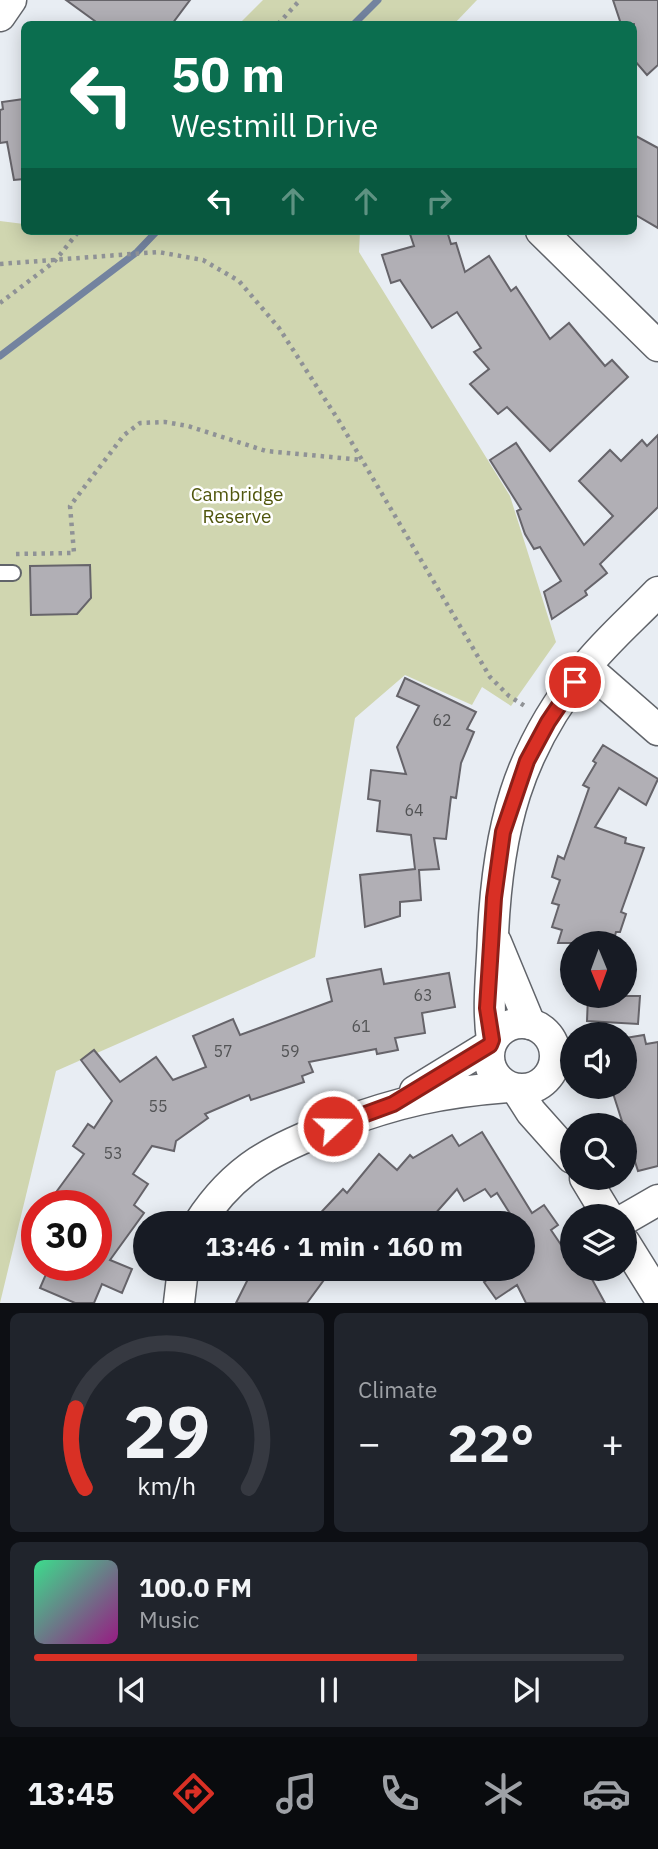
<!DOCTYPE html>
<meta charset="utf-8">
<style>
:root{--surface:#171b24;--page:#20242c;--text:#f1f3f6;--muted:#9ea1a6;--line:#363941;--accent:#d93025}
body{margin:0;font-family:"IBM Plex Sans",sans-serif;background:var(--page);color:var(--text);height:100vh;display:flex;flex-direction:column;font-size:26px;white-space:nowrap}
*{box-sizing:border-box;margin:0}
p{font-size:23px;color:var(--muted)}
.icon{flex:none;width:38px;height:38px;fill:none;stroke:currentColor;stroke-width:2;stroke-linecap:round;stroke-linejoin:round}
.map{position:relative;height:1303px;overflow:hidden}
.details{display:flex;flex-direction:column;gap:10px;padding:10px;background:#0d0f14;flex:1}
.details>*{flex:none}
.hud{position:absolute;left:21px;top:21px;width:616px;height:214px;border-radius:10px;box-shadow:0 4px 18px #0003;background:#0b6e4f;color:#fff;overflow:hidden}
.needle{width:46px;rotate:179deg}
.buttons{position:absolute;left:560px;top:931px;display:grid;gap:14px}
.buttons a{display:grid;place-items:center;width:77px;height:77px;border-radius:50%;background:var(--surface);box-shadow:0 4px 18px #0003;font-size:35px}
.speed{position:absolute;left:21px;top:1190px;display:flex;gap:14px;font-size:35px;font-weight:700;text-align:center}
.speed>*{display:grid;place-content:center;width:91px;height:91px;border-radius:50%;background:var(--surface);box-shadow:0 4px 18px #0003;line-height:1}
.speed .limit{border:10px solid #d22;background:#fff;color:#111}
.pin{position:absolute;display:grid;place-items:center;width:60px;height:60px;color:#fff;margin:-30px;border:4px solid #fff;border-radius:50%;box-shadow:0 2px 7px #0007}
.me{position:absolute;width:77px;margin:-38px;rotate:69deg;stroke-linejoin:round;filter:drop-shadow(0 0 5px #0008)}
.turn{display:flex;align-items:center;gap:24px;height:147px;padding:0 35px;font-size:32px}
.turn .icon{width:91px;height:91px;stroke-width:2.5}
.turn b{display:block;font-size:49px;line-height:60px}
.lanes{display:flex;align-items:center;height:66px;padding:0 35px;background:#0003;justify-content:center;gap:35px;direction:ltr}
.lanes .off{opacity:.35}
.big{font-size:52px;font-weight:700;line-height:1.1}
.details .widget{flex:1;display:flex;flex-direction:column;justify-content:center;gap:10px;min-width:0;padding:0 24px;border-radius:10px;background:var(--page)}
.details .dial{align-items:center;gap:0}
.dial svg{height:182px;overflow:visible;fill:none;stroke:var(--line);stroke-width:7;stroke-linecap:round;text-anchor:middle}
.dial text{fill:var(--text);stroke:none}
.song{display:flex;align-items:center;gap:21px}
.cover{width:84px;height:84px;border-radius:10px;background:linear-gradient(135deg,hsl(150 70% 55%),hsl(310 70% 35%))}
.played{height:7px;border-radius:4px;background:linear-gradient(90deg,var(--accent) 65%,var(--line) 65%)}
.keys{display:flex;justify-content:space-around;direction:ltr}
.heat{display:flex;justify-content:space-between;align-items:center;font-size:38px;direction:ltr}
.details .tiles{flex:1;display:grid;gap:10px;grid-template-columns:1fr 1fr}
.widget:last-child{grid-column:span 2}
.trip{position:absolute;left:133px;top:1211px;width:402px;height:70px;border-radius:35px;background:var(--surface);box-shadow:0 4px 18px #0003;font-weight:700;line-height:70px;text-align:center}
.tab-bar{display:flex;height:112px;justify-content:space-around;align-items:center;background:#090b0e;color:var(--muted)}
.tab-bar .icon{width:49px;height:49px}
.tab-bar .active{color:var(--accent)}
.tab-bar b{font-size:32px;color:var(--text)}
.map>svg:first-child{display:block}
.green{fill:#d0d6b0}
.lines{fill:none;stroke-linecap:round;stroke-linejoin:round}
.stream{stroke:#73839f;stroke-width:7}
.building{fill:#b1afb5;stroke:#66646a;stroke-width:2}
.lane-casing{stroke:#61646a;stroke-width:18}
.street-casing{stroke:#61646a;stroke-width:33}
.path{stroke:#8f9296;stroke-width:4.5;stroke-dasharray:3.5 5;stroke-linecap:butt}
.lane{stroke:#fff;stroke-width:14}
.street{stroke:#fff;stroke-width:30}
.route-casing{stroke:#8d1f18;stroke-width:18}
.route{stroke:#d93025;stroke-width:12}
.labels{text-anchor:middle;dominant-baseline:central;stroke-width:5;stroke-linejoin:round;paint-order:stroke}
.number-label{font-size:16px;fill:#535456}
.park-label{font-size:19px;fill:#50560d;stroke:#fff}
</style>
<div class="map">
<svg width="658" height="1303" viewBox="0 0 658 1303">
<rect width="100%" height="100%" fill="#e8edf3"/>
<g class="green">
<polygon points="263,0 477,0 454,24 239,24"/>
<polygon points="0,221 24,224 24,231 360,231 359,252 510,496 556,642 511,706 482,687 472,705 405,675 355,718 315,957 56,1071 0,1303"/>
</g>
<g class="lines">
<g class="stream">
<polyline points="354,24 378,0"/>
<polyline points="0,356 137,252 157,231"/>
</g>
</g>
<g class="building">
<polygon points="66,0 190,0 172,24 99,24"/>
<polygon points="613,0 658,0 658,65 647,75 634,60 634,24 621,24"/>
<polygon points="24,99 24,179 14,180 7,142 0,143 0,110 3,109 2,102"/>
<polygon points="634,135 658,148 658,228 634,214"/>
<polygon points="409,231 447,231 451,244 456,243 465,272 489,256 511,291 516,287 550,339 569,323 605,366 612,360 628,377 550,451 507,407 498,414 470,384 489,369 474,352 481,348 457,312 432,328 400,280 391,283 382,255 414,246"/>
<polygon points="658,435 658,507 600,564 607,573 585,591 587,595 552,619 544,592 561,581 540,547 534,549 525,534 517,511 521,509 490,460 516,443 584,545 613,516 579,481 610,450 621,461 642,440 647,446"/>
<polygon points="90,565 91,598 77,614 31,615 30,566"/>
<polygon points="405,678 476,712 467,729 474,732 461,763 456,798 451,797 446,839 434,838 439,869 419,870 421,900 400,902 400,916 365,927 360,875 415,869 411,835 377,831 380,801 368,799 371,770 406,774 397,747 419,706 397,696"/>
<polygon points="603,745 658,779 646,805 619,788 595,827 626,838 625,843 644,848 621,912 626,914 620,932 616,932 613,943 558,943 562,930 552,927 559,905 552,903 560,880 552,877 558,856 564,859 589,788 583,785 596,763 593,761"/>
<polygon points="381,969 384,984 449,973 455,1007 422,1013 425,1033 395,1038 398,1050 377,1054 376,1049 309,1062 313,1072 302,1076 304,1082 251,1100 249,1095 205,1114 208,1118 176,1141 174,1151 152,1146 133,1174 148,1184 134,1205 144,1213 110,1260 132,1269 122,1293 102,1284 94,1303 75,1303 40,1288 50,1265 96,1265 96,1206 46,1206 84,1154 73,1146 88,1124 94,1128 112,1101 81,1060 94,1050 120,1082 156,1057 173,1080 206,1067 193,1036 233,1019 240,1035 332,1001 327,979"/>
<polygon points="588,996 640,996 638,1024 587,1021"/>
<polygon points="644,1035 646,1044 658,1042 658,1166 638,1171 611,1087 625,1087 625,1038"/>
<polygon points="482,1132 532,1213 544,1205 558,1225 551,1230 572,1261 572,1269 577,1269 580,1273 587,1270 605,1303 526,1303 517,1285 496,1299 484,1282 503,1269 523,1269 523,1223 516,1223 497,1193 491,1197 485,1189 464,1201 457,1189 427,1223 311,1223 343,1189 347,1193 379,1154 397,1170 410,1155 413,1158 452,1135 459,1146"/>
<polygon points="253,1269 332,1269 307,1303 236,1303"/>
</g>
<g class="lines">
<g class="lane-casing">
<polyline id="lane" points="0,573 13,573"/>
</g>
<g class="street-casing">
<g id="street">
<polyline points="0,16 11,0"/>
<polyline points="541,231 658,346"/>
<polyline points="586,667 658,730"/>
<polyline points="496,942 530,1024"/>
<circle cx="522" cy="1056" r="33"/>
<path d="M 492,1040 C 487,1004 492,971 493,934 C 498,829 517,752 584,669 C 606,641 634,617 658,592"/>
<polyline points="517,1090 531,1112 572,1158"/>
<polyline points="415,1091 490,1045"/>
<polyline points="585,1178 608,1216"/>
<polyline points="625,1219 658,1200"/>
<path d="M 199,1223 C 235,1167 275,1148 336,1125 C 398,1102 442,1092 508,1087"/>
<polyline points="625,1243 658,1296"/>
<polyline points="179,1303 183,1269"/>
</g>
</g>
<g class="path">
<polyline points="278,24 300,0"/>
<polyline points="0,264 158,252 203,260 239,281 279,328 339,421 490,677 509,696 528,708"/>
<polyline points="0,303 54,262 79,231"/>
<polyline points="16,554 74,553 70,506 124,435 140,423 165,422 188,426 266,451 363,460"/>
</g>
<use href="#lane" class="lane"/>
<use href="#street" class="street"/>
</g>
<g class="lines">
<g class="route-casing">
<polyline id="route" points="333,1126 393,1104 490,1045 492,1040 487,1008 494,898 503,832 527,761 548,722 575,682"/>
</g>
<use href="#route" class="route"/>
</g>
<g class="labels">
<g class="number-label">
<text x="442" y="720">62</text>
<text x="414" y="810">64</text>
<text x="423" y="995">63</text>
<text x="361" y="1026">61</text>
<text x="223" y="1051">57</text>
<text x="290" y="1051">59</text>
<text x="158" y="1106">55</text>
<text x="113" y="1153">53</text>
</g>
<g class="park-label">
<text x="237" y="494">Cambridge<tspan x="237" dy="22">Reserve</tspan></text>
</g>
</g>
</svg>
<div class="buttons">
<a><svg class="needle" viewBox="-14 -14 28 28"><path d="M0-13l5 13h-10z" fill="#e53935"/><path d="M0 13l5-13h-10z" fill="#9ea1a6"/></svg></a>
<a><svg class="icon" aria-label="sound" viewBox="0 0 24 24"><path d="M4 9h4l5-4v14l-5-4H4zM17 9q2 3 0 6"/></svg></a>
<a><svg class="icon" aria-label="search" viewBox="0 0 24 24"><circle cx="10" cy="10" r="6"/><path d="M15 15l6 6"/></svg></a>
<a><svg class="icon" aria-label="layers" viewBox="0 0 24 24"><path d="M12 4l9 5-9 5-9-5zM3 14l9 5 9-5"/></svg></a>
</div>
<div class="speed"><div class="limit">30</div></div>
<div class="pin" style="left:575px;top:682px;background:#d93025"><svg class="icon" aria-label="arrive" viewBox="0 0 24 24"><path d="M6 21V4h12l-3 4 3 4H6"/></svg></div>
<svg class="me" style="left:333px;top:1126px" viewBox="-20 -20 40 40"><circle r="17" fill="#d93025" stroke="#fff" stroke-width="3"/><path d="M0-11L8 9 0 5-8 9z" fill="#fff"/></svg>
<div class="trip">13:46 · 1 min · 160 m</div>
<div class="hud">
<div class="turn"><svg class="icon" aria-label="left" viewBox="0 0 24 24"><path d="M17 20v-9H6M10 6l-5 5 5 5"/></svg><div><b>50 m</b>Westmill Drive</div></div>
<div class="lanes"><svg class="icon" aria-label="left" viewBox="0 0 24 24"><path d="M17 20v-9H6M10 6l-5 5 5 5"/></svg><svg class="icon off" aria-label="ahead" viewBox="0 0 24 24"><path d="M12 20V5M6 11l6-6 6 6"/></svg><svg class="icon off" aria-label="ahead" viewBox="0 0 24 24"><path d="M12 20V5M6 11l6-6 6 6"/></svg><svg class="icon off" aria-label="right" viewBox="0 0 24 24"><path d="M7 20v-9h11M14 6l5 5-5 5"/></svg></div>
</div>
</div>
<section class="details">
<div class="tiles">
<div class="widget dial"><svg viewBox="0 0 100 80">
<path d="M14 69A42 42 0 1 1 86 69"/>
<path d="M14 69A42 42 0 0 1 10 34" stroke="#d93025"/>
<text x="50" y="56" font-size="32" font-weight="700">29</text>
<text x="50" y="72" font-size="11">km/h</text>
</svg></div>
<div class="widget"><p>Climate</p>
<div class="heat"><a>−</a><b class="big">22°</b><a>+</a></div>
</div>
<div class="widget">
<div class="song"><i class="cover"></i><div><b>100.0 FM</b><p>Music</p></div></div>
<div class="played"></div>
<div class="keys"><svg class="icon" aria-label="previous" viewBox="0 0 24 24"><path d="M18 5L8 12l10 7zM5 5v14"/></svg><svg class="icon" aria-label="pause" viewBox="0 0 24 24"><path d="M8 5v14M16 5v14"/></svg><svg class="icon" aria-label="next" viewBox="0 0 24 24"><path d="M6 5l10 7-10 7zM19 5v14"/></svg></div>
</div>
</div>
</section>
<nav class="tab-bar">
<b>13:45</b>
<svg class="icon active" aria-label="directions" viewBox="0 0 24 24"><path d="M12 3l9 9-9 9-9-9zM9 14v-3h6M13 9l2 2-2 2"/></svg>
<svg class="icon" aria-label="music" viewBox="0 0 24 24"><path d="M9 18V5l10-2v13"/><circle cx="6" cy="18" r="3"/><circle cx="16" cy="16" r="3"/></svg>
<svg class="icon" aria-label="phone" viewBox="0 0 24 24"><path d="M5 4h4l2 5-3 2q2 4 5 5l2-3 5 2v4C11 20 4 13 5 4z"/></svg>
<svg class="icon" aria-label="climate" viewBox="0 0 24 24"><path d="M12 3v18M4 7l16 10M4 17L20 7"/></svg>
<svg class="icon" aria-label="car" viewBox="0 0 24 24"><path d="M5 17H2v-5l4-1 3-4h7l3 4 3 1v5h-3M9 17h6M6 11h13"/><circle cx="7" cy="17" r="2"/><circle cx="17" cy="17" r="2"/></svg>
</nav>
